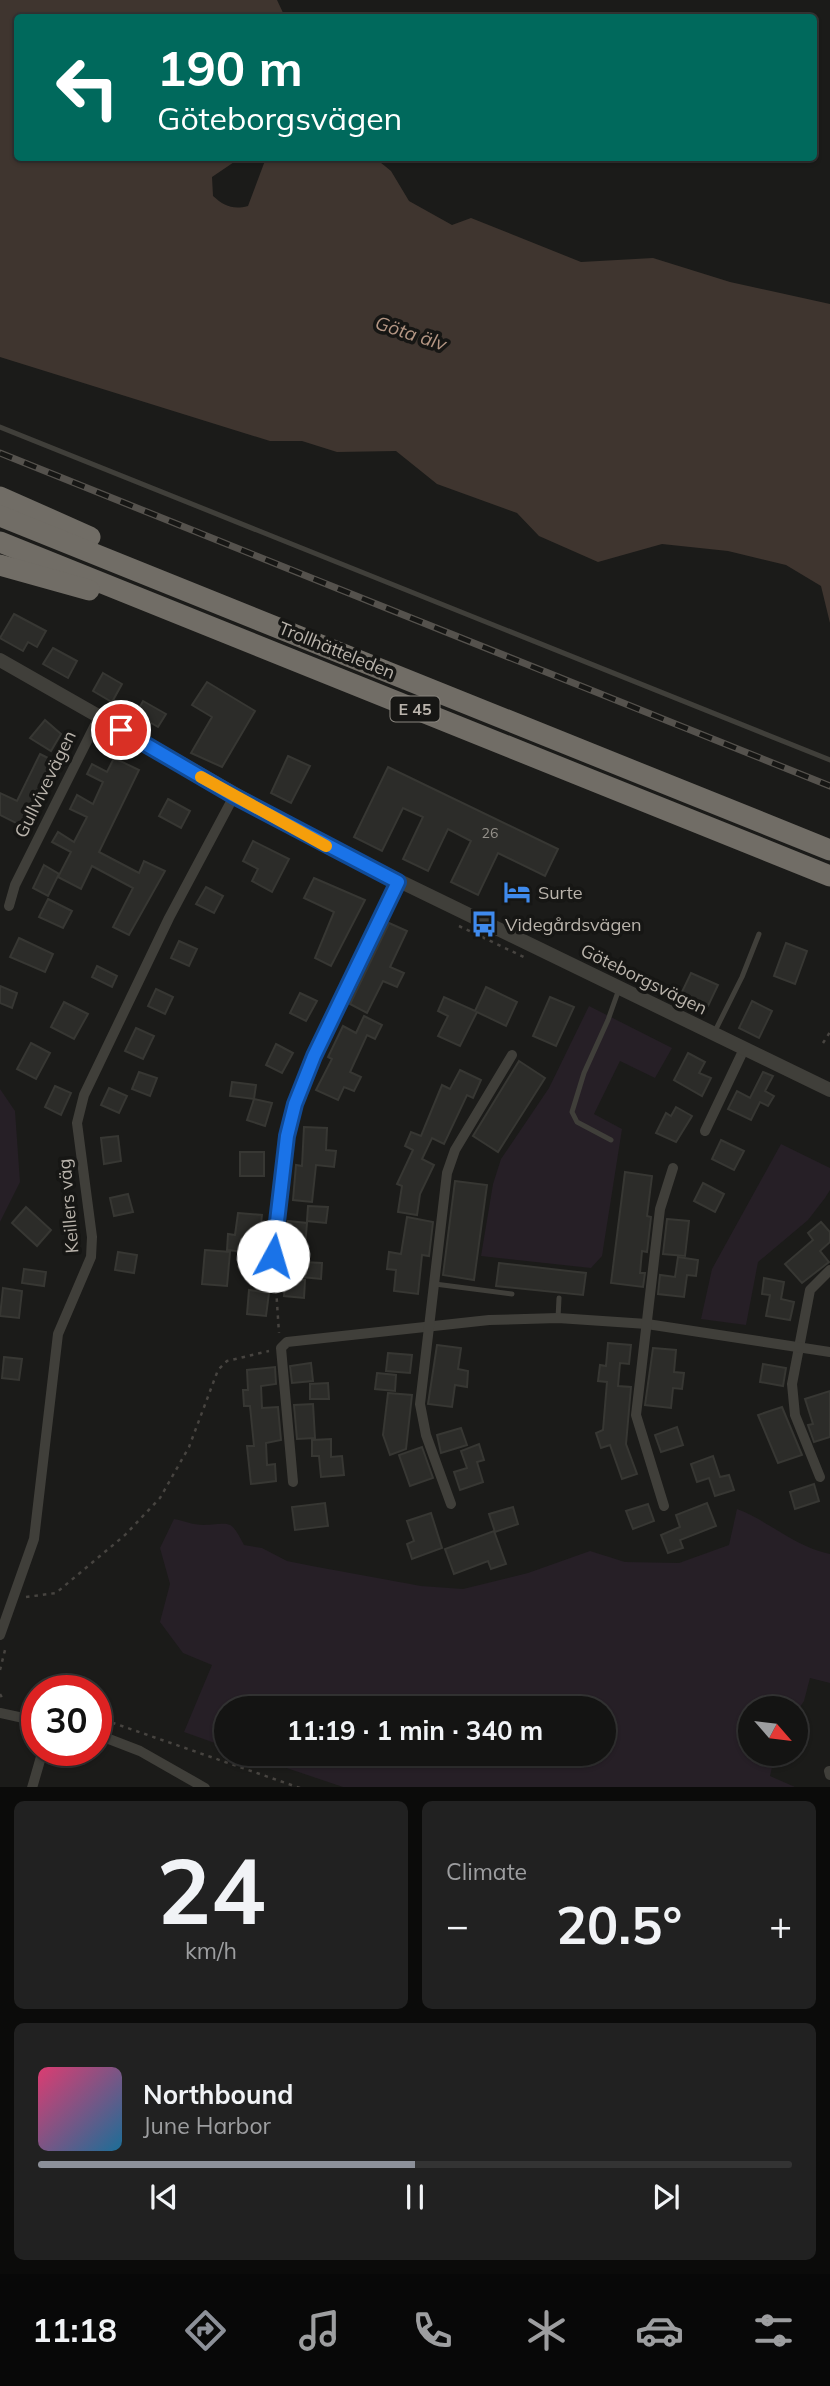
<!DOCTYPE html>
<meta charset="utf-8">
<style>
:root{--surface:#141413;--page:#212121;--text:#f1f3f6;--muted:#9d9ea0;--line:#333;--accent:#8c9099}
body{margin:0;font-family:Mulish,sans-serif;background:var(--page);color:var(--text);height:100vh;display:flex;flex-direction:column;font-size:26px;white-space:nowrap}
*{box-sizing:border-box;margin:0}
p{font-size:23px;color:var(--muted)}
.icon{flex:none;width:38px;height:38px;fill:none;stroke:currentColor;stroke-width:2;stroke-linecap:round;stroke-linejoin:round}
.map{position:relative;height:1787px;overflow:hidden}
.panel{display:flex;flex-direction:column;gap:14px;padding:14px;background:#0b0b0a;flex:1}
.panel>*{flex:none}
.guide{position:absolute;left:14px;top:14px;width:803px;height:147px;border-radius:7px;box-shadow:0 2px 5px #0004,0 0 0 2px var(--line);background:#00695c;color:#fff;overflow:hidden}
.needle{width:46px;rotate:118deg}
.fabs{position:absolute;left:738px;top:1696px;display:grid;gap:14px}
.fabs a{display:grid;place-items:center;width:70px;height:70px;border-radius:50%;background:var(--surface);box-shadow:0 2px 5px #0004,0 0 0 2px var(--line);font-size:35px}
.speed{position:absolute;left:21px;top:1675px;display:flex;gap:14px;font-size:35px;font-weight:700;text-align:center}
.speed>*{display:grid;place-content:center;width:91px;height:91px;border-radius:50%;background:var(--surface);box-shadow:0 2px 5px #0004,0 0 0 2px var(--line);line-height:1}
.speed .limit{border:10px solid #d22;background:#fff;color:#111}
.pin{position:absolute;display:grid;place-items:center;width:60px;height:60px;color:#fff;margin:-30px;border:4px solid #fff;border-radius:50%;box-shadow:0 2px 7px #0007}
.me{position:absolute;width:77px;margin:-38px;rotate:6deg;stroke-linejoin:round;filter:drop-shadow(0 0 5px #0008)}
.turn{display:flex;align-items:center;gap:24px;height:147px;padding:0 28px;font-size:32px}
.turn .icon{width:91px;height:91px;stroke-width:2.5}
.turn b{display:block;font-size:49px;line-height:60px}
.big{font-size:52px;font-weight:700;line-height:1.1}
.panel .widget{flex:1;display:flex;flex-direction:column;justify-content:center;gap:10px;min-width:0;padding:0 24px;border-radius:10px;background:var(--page)}
.panel .dial{align-items:center;gap:0}
.dial b{font-size:91px;line-height:1}
.song{display:flex;align-items:center;gap:21px}
.cover{width:84px;height:84px;border-radius:10px;background:linear-gradient(135deg,hsl(340 70% 55%),hsl(200 70% 35%))}
.played{height:7px;border-radius:4px;background:linear-gradient(90deg,var(--accent) 50%,var(--line) 50%)}
.keys{display:flex;justify-content:space-around;direction:ltr}
.heat{display:flex;justify-content:space-between;align-items:center;font-size:38px;direction:ltr}
.panel .tiles{flex:1;display:grid;gap:14px;grid-template-columns:1fr 1fr}
.widget:last-child{grid-column:span 2}
.trip{position:absolute;left:214px;top:1696px;width:402px;height:70px;border-radius:35px;background:var(--surface);box-shadow:0 2px 5px #0004,0 0 0 2px var(--line);font-weight:700;line-height:70px;text-align:center}
.menu{display:flex;height:112px;justify-content:space-around;align-items:center;background:#080808;color:var(--muted)}
.menu .icon{width:49px;height:49px}
.menu .active{color:var(--accent)}
.menu b{font-size:32px;color:var(--text)}
.map>svg:first-child{display:block}
.green{fill:#261f26}
.water{fill:#3f352f}
.building{fill:#2c2c29;stroke:#373733;stroke-width:2}
.lines{fill:none;stroke-linecap:round;stroke-linejoin:round}
.path{stroke:#474440;stroke-width:2.5;stroke-dasharray:3.5 5;stroke-linecap:butt}
.service{stroke:#403f3a;stroke-width:5}
.minor{stroke:#403f3a;stroke-width:10}
.tertiary{stroke:#403f3a;stroke-width:14}
.motorway{stroke:#716d66;stroke-width:21}
.rail-casing{stroke:#55524d;stroke-width:7}
.rail{stroke:#161614;stroke-width:4.5;stroke-dasharray:13;stroke-linecap:butt}
.route-casing{stroke:#114b97;stroke-width:18}
.route{stroke:#1a73e8;stroke-width:12}
.slow{stroke:#f59e0b;stroke-width:12}
.labels{text-anchor:middle;dominant-baseline:central;stroke-width:7;stroke-linejoin:round;paint-order:stroke}
.number-label{font-size:14px;fill:#96928b}
.shield{fill:#161614;stroke:#89857e;stroke-width:2}
.shield-label{font-size:16px;font-weight:bold;fill:#bab4ac}
.street-label{font-size:18px;fill:#bab4ac;stroke:#161614}
.poi-label{font-size:18px;fill:#bab4ac;stroke:#161614;text-anchor:start}
.water-label{font-size:19px;font-style:italic;fill:#b49684;stroke:#161614}
</style>
<div class="map">
<svg width="830" height="1788" viewBox="0 0 830 1788">
<rect width="100%" height="100%" fill="#1b1b19"/>
<g class="green">
<polygon points="589,1006 672,1048 655,1078 620,1061 594,1114 622,1129 602,1256 591,1268 481,1256 493,1184 501,1159 549,1088"/>
<polygon points="0,1089 15,1111 20,1182 0,1222"/>
<polygon points="781,1144 830,1168 830,1190 825,1198 808,1220 758,1262 746,1325 701,1319 712,1269"/>
<path d="M 737,1509 C 769,1521 795,1547 830,1554 L 830,1683 L 810,1678 L 804,1701 L 796,1713 L 796,1708 L 751,1708 L 751,1754 L 775,1754 L 770,1776 L 795,1787 L 343,1787 L 245,1754 L 604,1754 L 604,1708 L 226,1708 L 226,1747 L 184,1732 L 212,1665 L 183,1653 L 160,1622 L 170,1584 L 160,1548 L 174,1519 C 184,1521 194,1525 203,1525 C 231,1524 230,1518 244,1545 L 262,1548 L 287,1561 L 312,1566 L 421,1586 L 463,1589 L 528,1573 L 590,1551 L 625,1562 L 679,1563 L 729,1545 Z"/>
</g>
<path class="water" d="M 0,0 L 277,0 L 285,17 L 18,18 L 18,158 L 240,158 L 212,177 L 213,196 C 224,206 233,210 248,206 L 266,158 L 375,158 L 391,171 L 409,201 L 452,225 L 471,218 L 581,262 L 653,258 L 730,282 L 830,304 L 830,623 L 821,586 L 786,565 L 728,551 L 662,544 L 598,562 L 539,536 L 517,513 L 437,484 L 396,451 L 337,452 L 302,441 L 270,441 L 0,357 Z"/>
<g class="building">
<polygon points="14,614 46,631 37,647 28,642 23,651 0,638"/>
<polygon points="53,648 77,661 68,678 43,664"/>
<polygon points="103,673 122,684 112,702 93,691"/>
<polygon points="207,682 255,711 222,767 191,753 212,717 192,705"/>
<polygon points="143,701 166,714 158,727 136,714"/>
<polygon points="45,720 61,734 51,751 30,738"/>
<polygon points="40,754 54,761 43,781 48,784 34,811 28,808 20,825 0,815 0,793 17,801"/>
<polygon points="288,756 310,766 291,803 271,793"/>
<polygon points="114,758 139,770 99,852 139,873 144,861 165,871 129,935 113,927 133,888 92,866 81,889 58,877 71,852 52,842 58,832 74,842 87,817 70,809 77,795 93,804 103,782 87,774 92,764 107,772"/>
<polygon points="388,767 558,849 545,876 498,853 478,895 451,882 471,841 448,829 428,871 403,859 423,817 403,808 382,851 354,837"/>
<polygon points="168,799 190,811 181,828 159,816"/>
<polygon points="253,841 289,859 272,892 252,881 258,869 243,861"/>
<polygon points="44,865 59,874 48,896 33,888"/>
<polygon points="314,878 365,900 331,966 315,958 334,912 304,898"/>
<polygon points="206,887 223,896 214,913 196,904"/>
<polygon points="48,899 72,911 63,928 39,917"/>
<polygon points="389,923 407,931 390,967 404,973 397,987 383,981 367,1013 350,1004"/>
<polygon points="19,938 53,954 45,972 10,957"/>
<polygon points="179,941 197,949 189,966 171,958"/>
<polygon points="786,943 807,951 795,984 774,976"/>
<polygon points="97,966 117,976 112,987 92,977"/>
<polygon points="691,973 718,985 708,1006 681,994"/>
<polygon points="0,986 17,993 12,1008 0,1003"/>
<polygon points="486,987 517,1002 506,1026 477,1012 460,1046 438,1036 448,1016 438,1011 444,997 475,1011"/>
<polygon points="156,989 173,997 165,1014 148,1006"/>
<polygon points="300,993 317,1001 306,1021 290,1013"/>
<polygon points="550,997 574,1007 556,1046 533,1036"/>
<polygon points="752,1001 772,1011 759,1038 739,1028"/>
<polygon points="64,1002 88,1014 74,1039 51,1027"/>
<polygon points="364,1016 382,1025 375,1039 367,1035 350,1072 361,1077 354,1091 344,1087 338,1100 316,1090 332,1059 328,1057 343,1026 356,1033"/>
<polygon points="136,1028 154,1036 143,1059 125,1051"/>
<polygon points="31,1043 50,1053 36,1079 17,1069"/>
<polygon points="276,1044 293,1053 282,1073 266,1065"/>
<polygon points="688,1053 705,1062 699,1073 711,1078 702,1096 674,1080"/>
<polygon points="519,1061 545,1078 498,1152 473,1136"/>
<polygon points="460,1070 481,1080 473,1098 467,1095 444,1144 432,1138 422,1159 434,1165 420,1194 417,1215 398,1212 402,1186 397,1184 413,1150 405,1146 411,1132 421,1136 442,1085 450,1089"/>
<polygon points="139,1072 157,1078 150,1096 132,1089"/>
<polygon points="763,1072 773,1076 765,1091 774,1096 768,1106 760,1102 751,1120 728,1109 737,1091 750,1098"/>
<polygon points="232,1082 256,1085 254,1099 230,1096"/>
<polygon points="55,1086 71,1093 61,1115 45,1107"/>
<polygon points="109,1088 127,1096 119,1113 101,1105"/>
<polygon points="254,1099 272,1103 265,1126 247,1120"/>
<polygon points="676,1107 692,1116 676,1142 656,1133 666,1113 671,1116"/>
<polygon points="304,1127 327,1128 326,1150 336,1151 334,1167 316,1165 312,1202 293,1200 296,1165 302,1166"/>
<polygon points="118,1136 121,1161 104,1164 101,1138"/>
<polygon points="721,1140 744,1151 734,1170 712,1159"/>
<rect x="240" y="1152" width="24" height="24"/>
<polygon points="625,1172 652,1176 647,1216 651,1217 647,1252 642,1251 640,1273 645,1273 643,1287 611,1283"/>
<polygon points="455,1181 487,1185 474,1280 443,1275"/>
<polygon points="703,1183 724,1194 715,1212 694,1201"/>
<polygon points="128,1194 133,1212 114,1216 110,1198"/>
<polygon points="308,1206 328,1207 326,1223 307,1221"/>
<polygon points="26,1207 51,1230 37,1246 12,1223"/>
<polygon points="238,1213 262,1215 260,1233 247,1232 246,1252 227,1250 228,1234 235,1235"/>
<polygon points="407,1217 433,1222 429,1256 422,1255 418,1294 394,1291 396,1270 387,1269 389,1252 401,1254"/>
<polygon points="667,1219 689,1221 685,1256 663,1254"/>
<polygon points="288,1221 307,1223 304,1258 284,1256"/>
<polygon points="821,1222 830,1232 830,1242 820,1251 829,1262 802,1283 785,1264 813,1240 808,1233"/>
<polygon points="205,1250 230,1252 227,1286 202,1284"/>
<polygon points="118,1252 137,1255 134,1273 115,1270"/>
<polygon points="678,1257 698,1260 696,1276 687,1275 684,1297 658,1294 660,1275 675,1277"/>
<polygon points="303,1262 322,1263 321,1279 302,1277"/>
<polygon points="499,1263 586,1273 583,1295 496,1286"/>
<polygon points="24,1269 46,1272 44,1286 22,1283"/>
<polygon points="286,1278 305,1280 304,1298 284,1296"/>
<polygon points="764,1278 784,1282 781,1299 794,1302 790,1320 766,1316 770,1295 762,1294"/>
<polygon points="3,1288 22,1291 19,1318 0,1316"/>
<polygon points="249,1290 269,1293 266,1316 247,1314"/>
<polygon points="608,1343 631,1345 629,1364 620,1363 618,1386 631,1387 626,1444 637,1474 622,1479 610,1445 601,1448 596,1433 603,1430 607,1382 598,1381 600,1365 606,1366"/>
<polygon points="437,1345 461,1348 458,1369 468,1371 467,1387 455,1385 452,1407 428,1404"/>
<polygon points="653,1348 676,1350 674,1372 684,1373 682,1389 673,1388 671,1408 645,1405"/>
<polygon points="388,1353 412,1355 410,1373 386,1371"/>
<polygon points="4,1357 22,1359 19,1380 2,1378"/>
<polygon points="311,1363 313,1381 292,1383 290,1366"/>
<polygon points="763,1364 786,1368 783,1386 760,1382"/>
<polygon points="275,1367 276,1384 261,1386 262,1408 278,1407 281,1440 266,1443 267,1465 275,1464 276,1481 251,1484 247,1446 254,1446 250,1406 244,1406 243,1390 248,1390 247,1370"/>
<polygon points="377,1373 396,1375 395,1391 375,1389"/>
<polygon points="328,1383 329,1399 310,1399 310,1384"/>
<polygon points="830,1391 830,1437 814,1442 808,1425 813,1424 805,1399"/>
<polygon points="388,1393 412,1395 406,1449 390,1455 383,1435"/>
<polygon points="313,1404 315,1438 297,1439 294,1405"/>
<polygon points="782,1407 802,1455 778,1463 758,1415"/>
<polygon points="677,1427 683,1445 661,1452 655,1435"/>
<polygon points="461,1428 467,1445 441,1453 437,1435"/>
<polygon points="331,1439 331,1457 342,1456 344,1475 321,1477 319,1456 312,1456 312,1440"/>
<polygon points="479,1444 484,1460 477,1462 483,1482 460,1490 454,1472 467,1468 461,1451"/>
<polygon points="422,1447 433,1478 410,1486 399,1455"/>
<polygon points="713,1456 720,1477 729,1475 734,1490 715,1496 709,1478 697,1482 691,1464"/>
<polygon points="814,1484 819,1501 795,1509 790,1492"/>
<polygon points="325,1503 328,1526 295,1530 292,1507"/>
<polygon points="707,1503 716,1526 680,1540 683,1548 668,1553 661,1535 680,1527 676,1515"/>
<polygon points="648,1504 654,1521 633,1529 626,1511"/>
<polygon points="513,1507 518,1524 495,1532 489,1514"/>
<polygon points="431,1513 442,1548 412,1559 407,1544 414,1541 407,1521"/>
<polygon points="494,1531 506,1564 491,1569 488,1561 454,1574 445,1549"/>
</g>
<g class="lines">
<g class="path">
<polyline points="459,926 528,959"/>
<polyline points="823,1043 830,1032"/>
<polyline points="275,1273 279,1333"/>
<polyline points="26,1597 56,1593 125,1535 160,1498 189,1447 218,1370 227,1361 269,1351"/>
<polyline points="0,1670 6,1646"/>
<polyline points="0,1694 4,1701"/>
<polyline points="26,1705 37,1706"/>
<polyline points="96,1717 300,1788"/>
</g>
<g class="service">
<polyline points="0,427 830,760"/>
<polyline points="714,1033 742,977 759,934"/>
<polyline points="611,1140 577,1122 572,1112 584,1073 608,1020 619,989"/>
<polyline points="435,1284 512,1294"/>
<polyline points="558,1318 559,1298"/>
</g>
<g class="minor">
<polyline points="9,906 15,885 99,717"/>
<polyline points="705,1131 744,1049"/>
<polyline points="257,1274 273,1256 287,1137 305,1075 398,882"/>
<polyline points="820,1477 795,1415 792,1384 810,1290 830,1270"/>
<polyline points="293,1482 281,1348 287,1342 489,1320 558,1318 647,1324 830,1352"/>
<polyline points="451,1504 426,1435 420,1404 447,1173 455,1150 512,1055"/>
<polyline points="664,1506 636,1415 660,1209 673,1168"/>
<polyline points="0,1635 34,1539 58,1334 91,1257 92,1237 77,1123 84,1095 169,918 234,796"/>
<polyline points="0,1713 37,1721"/>
<polyline points="96,1734 140,1751 205,1788"/>
<polyline points="829,1771 830,1775"/>
<polyline points="32,1788 43,1750"/>
</g>
<polyline class="tertiary" points="0,660 319,842 830,1090"/>
<g class="motorway">
<polyline points="0,497 90,537"/>
<polyline points="0,516 830,850"/>
<polyline points="0,542 830,876"/>
<polyline points="0,565 89,590"/>
</g>
<g class="rail-casing">
<polyline id="rail" points="0,453 830,786"/>
</g>
<use href="#rail" class="rail"/>
</g>
<g class="lines">
<g class="route-casing">
<polyline id="route" points="121,730 234,796 398,882 314,1056 295,1104 287,1136 273,1256"/>
</g>
<use href="#route" class="route"/>
<polyline class="slow" points="201,777 326,846"/>
</g>
<defs>
<g id="hotel-bare" transform="scale(2.1)"><path d="M-6-4.5h1.5V1H6V5H4.5V3h-9V5H-6ZM-4 0a1.8 1.8 0 1 1 3.6 0ZM.5 0V-2.5h3Q6-2.5 6 0Z" fill="#3f8aed" stroke="#161614" stroke-width="2.5" paint-order="stroke"/></g>
<g id="bus-bare" transform="scale(2.1)"><path d="M-5-6H5V4H4V6H2V4H-2V6H-4V4H-5ZM-3.5-4V0h7V-4ZM-3.5 1.2v1.5H-2V1.2ZM2 1.2v1.5H3.5V1.2Z" fill="#3f8aed" stroke="#161614" stroke-width="2.5" paint-order="stroke"/></g>
</defs>
<g fill-rule="evenodd">
<use href="#hotel-bare" x="517" y="892"/>
<use href="#bus-bare" x="484" y="924"/>
</g>
<g class="labels">
<g class="number-label">
<text x="490" y="833">26</text>
</g>
<rect class="shield" x="390.5" y="696.5" width="49" height="25" rx="5"/>
<g class="shield-label">
<text x="415" y="709">E 45</text>
</g>
<g class="street-label">
<text transform="translate(337 650) rotate(22)">Trollhätteleden</text>
<text transform="translate(45 784) rotate(-64)">Gullvivevägen</text>
<text transform="translate(644 979) rotate(26)">Göteborgsvägen</text>
<text transform="translate(68 1206) rotate(-95)">Keillers väg</text>
</g>
<g class="poi-label">
<text x="538" y="892">Surte</text>
<text x="505" y="924">Videgårdsvägen</text>
</g>
<g class="water-label">
<text transform="translate(411 333) rotate(18)">Göta älv</text>
</g>
</g>
</svg>
<div class="fabs">
<a><svg class="needle" viewBox="-14 -14 28 28"><path d="M0-13l5 13h-10z" fill="#e53935"/><path d="M0 13l5-13h-10z" fill="#9d9ea0"/></svg></a>
</div>
<div class="speed"><div class="limit">30</div></div>
<div class="pin" style="left:121px;top:730px;background:#d93025"><svg class="icon" aria-label="arrive" viewBox="0 0 24 24"><path d="M6 21V4h12l-3 4 3 4H6"/></svg></div>
<svg class="me" style="left:273px;top:1256px" viewBox="-20 -20 40 40"><circle r="19" fill="#fff"/><path d="M0-13L10 11 0 6-10 11z" fill="#1a73e8"/></svg>
<div class="trip">11:19 · 1 min · 340 m</div>
<div class="guide">
<div class="turn"><svg class="icon" aria-label="left" viewBox="0 0 24 24"><path d="M17 20v-9H6M10 6l-5 5 5 5"/></svg><div><b>190 m</b>Göteborgsvägen</div></div>
</div>
</div>
<section class="panel">
<div class="tiles">
<div class="widget dial"><b>24</b><p>km/h</p></div>
<div class="widget"><p>Climate</p>
<div class="heat"><a>−</a><b class="big">20.5°</b><a>+</a></div>
</div>
<div class="widget">
<div class="song"><i class="cover"></i><div><b>Northbound</b><p>June Harbor</p></div></div>
<div class="played"></div>
<div class="keys"><svg class="icon" aria-label="previous" viewBox="0 0 24 24"><path d="M18 5L8 12l10 7zM5 5v14"/></svg><svg class="icon" aria-label="pause" viewBox="0 0 24 24"><path d="M8 5v14M16 5v14"/></svg><svg class="icon" aria-label="next" viewBox="0 0 24 24"><path d="M6 5l10 7-10 7zM19 5v14"/></svg></div>
</div>
</div>
</section>
<nav class="menu">
<b>11:18</b>
<svg class="icon active" aria-label="directions" viewBox="0 0 24 24"><path d="M12 3l9 9-9 9-9-9zM9 14v-3h6M13 9l2 2-2 2"/></svg>
<svg class="icon" aria-label="music" viewBox="0 0 24 24"><path d="M9 18V5l10-2v13"/><circle cx="6" cy="18" r="3"/><circle cx="16" cy="16" r="3"/></svg>
<svg class="icon" aria-label="phone" viewBox="0 0 24 24"><path d="M5 4h4l2 5-3 2q2 4 5 5l2-3 5 2v4C11 20 4 13 5 4z"/></svg>
<svg class="icon" aria-label="climate" viewBox="0 0 24 24"><path d="M12 3v18M4 7l16 10M4 17L20 7"/></svg>
<svg class="icon" aria-label="car" viewBox="0 0 24 24"><path d="M5 17H2v-5l4-1 3-4h7l3 4 3 1v5h-3M9 17h6M6 11h13"/><circle cx="7" cy="17" r="2"/><circle cx="17" cy="17" r="2"/></svg>
<svg class="icon" aria-label="filters" viewBox="0 0 24 24"><path d="M4 7h16M4 17h16"/><circle cx="9" cy="7" r="2"/><circle cx="15" cy="17" r="2"/></svg>
</nav>
